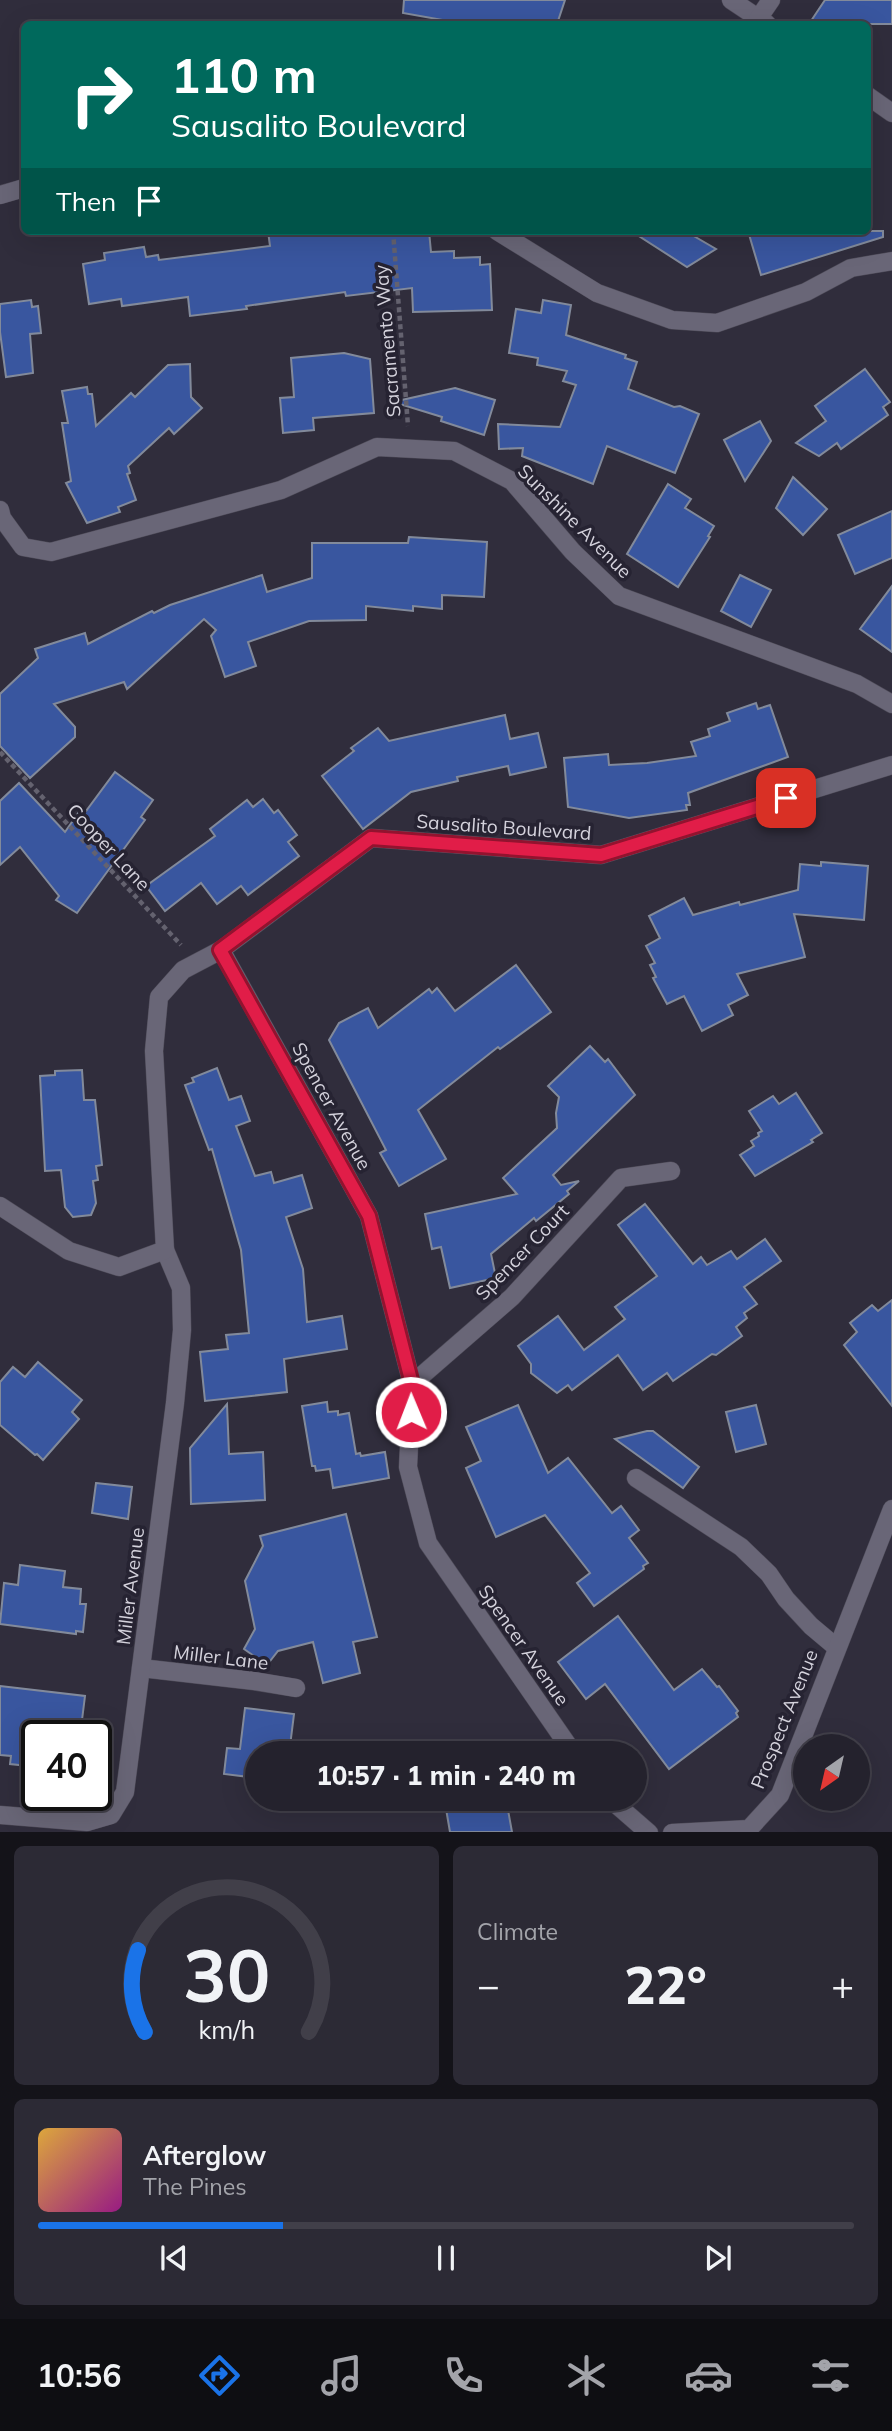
<!DOCTYPE html>
<meta charset="utf-8">
<style>
:root{--surface:#24222d;--page:#2c2a35;--text:#f1f3f6;--muted:#a3a4aa;--line:#413f49;--accent:#1a73e8}
body{margin:0;font-family:Mulish,sans-serif;background:var(--page);color:var(--text);height:100vh;display:flex;flex-direction:column;font-size:26px;white-space:nowrap}
*{box-sizing:border-box;margin:0}
p{font-size:23px;color:var(--muted)}
.icon{flex:none;width:38px;height:38px;fill:none;stroke:currentColor;stroke-width:2;stroke-linecap:round;stroke-linejoin:round}
.map{position:relative;height:1832px;overflow:hidden}
.details{display:flex;flex-direction:column;gap:14px;padding:14px;background:#141319;flex:1}
.details>*{flex:none}
.hud{position:absolute;left:21px;top:21px;width:850px;height:214px;border-radius:10px;box-shadow:0 7px 28px #0002,0 0 0 2px var(--line);background:#00695c;color:#fff;overflow:hidden}
.needle{width:46px;rotate:214deg}
.controls{position:absolute;left:793px;top:1734px;display:grid;gap:14px}
.controls a{display:grid;place-items:center;width:77px;height:77px;border-radius:50%;background:var(--surface);box-shadow:0 7px 28px #0002,0 0 0 2px var(--line);font-size:35px}
.speed{position:absolute;left:21px;top:1720px;display:flex;gap:14px;font-size:35px;font-weight:700;text-align:center}
.speed>*{display:grid;place-content:center;width:91px;height:91px;border-radius:50%;background:var(--surface);box-shadow:0 7px 28px #0002,0 0 0 2px var(--line);line-height:1}
.speed .limit{border:4px solid #111;border-radius:10px;background:#fff;color:#111}
.pin{position:absolute;display:grid;place-items:center;width:60px;height:60px;color:#fff;margin:-30px;border-radius:14px;box-shadow:0 4px 10px #0006}
.me{position:absolute;width:77px;margin:-38px;rotate:359deg;stroke-linejoin:round;filter:drop-shadow(0 0 5px #0008)}
.turn{display:flex;align-items:center;gap:24px;height:147px;padding:0 35px;font-size:32px}
.turn .icon{width:91px;height:91px;stroke-width:2.5}
.turn b{display:block;font-size:49px;line-height:60px}
.then{display:flex;align-items:center;height:66px;padding:0 35px;background:#0003;gap:14px;font-size:26px}
.big{font-size:52px;font-weight:800;line-height:1.1}
.details .tile{flex:1;display:flex;flex-direction:column;justify-content:center;gap:10px;min-width:0;padding:0 24px;border-radius:10px;background:var(--page)}
.details .dial{align-items:center;gap:0}
.dial svg{height:182px;overflow:visible;fill:none;stroke:var(--line);stroke-width:7;stroke-linecap:round;text-anchor:middle}
.dial text{fill:var(--text);stroke:none}
.song{display:flex;align-items:center;gap:21px}
.cover{width:84px;height:84px;border-radius:10px;background:linear-gradient(135deg,hsl(40 70% 55%),hsl(310 70% 35%))}
.played{height:7px;border-radius:4px;background:linear-gradient(90deg,var(--accent) 30%,var(--line) 30%)}
.keys{display:flex;justify-content:space-around;direction:ltr}
.heat{display:flex;justify-content:space-between;align-items:center;font-size:38px;direction:ltr}
.details .tiles{flex:1;display:grid;gap:14px;grid-template-columns:1fr 1fr}
.tile:last-child{grid-column:span 2}
.trip{position:absolute;left:245px;top:1741px;width:402px;height:70px;border-radius:35px;background:var(--surface);box-shadow:0 7px 28px #0002,0 0 0 2px var(--line);font-weight:800;line-height:70px;text-align:center}
.tabs{display:flex;height:112px;justify-content:space-around;align-items:center;background:#0e0e12;color:var(--muted)}
.tabs .icon{width:49px;height:49px}
.tabs .current{color:var(--accent)}
.tabs b{font-size:32px;color:var(--text)}
.map>svg:first-child{display:block}
.building{fill:#39569f;stroke:#828a9b;stroke-width:2}
.lines{fill:none;stroke-linecap:round;stroke-linejoin:round}
.lane-casing{stroke:#4d4a57;stroke-width:19}
.street-casing{stroke:#4d4a57;stroke-width:19}
.secondary-casing{stroke:#4d4a57;stroke-width:19}
.path{stroke:#64626f;stroke-width:4.5;stroke-dasharray:5 3.5;stroke-linecap:butt}
.lane{stroke:#696677;stroke-width:18}
.street{stroke:#696677;stroke-width:18}
.secondary{stroke:#696677;stroke-width:18}
.route-casing{stroke:#92132f;stroke-width:18}
.route{stroke:#e11d48;stroke-width:12}
.labels{text-anchor:middle;dominant-baseline:central;stroke-width:7;stroke-linejoin:round;paint-order:stroke}
.street-label{font-size:19px;fill:#d4d2dc;stroke:#262332}
</style>
<div class="map">
<svg width="892" height="1833" viewBox="0 0 892 1833">
<rect width="100%" height="100%" fill="#302d3c"/>
<g class="building">
<polygon points="404,0 565,0 557,24 465,24 403,13"/>
<polygon points="825,0 892,0 892,24 809,24"/>
<polygon points="268,231 429,231 431,252 454,251 454,258 480,257 480,265 490,264 492,310 413,312 412,288 346,296 345,292 246,306 247,309 190,316 188,297 122,306 121,299 89,304 83,264 105,260 104,253 144,247 146,257 158,255 159,260 270,246"/>
<polygon points="631,231 685,231 716,249 687,267"/>
<polygon points="748,231 883,231 883,237 761,275"/>
<polygon points="31,300 32,307 38,306 41,333 30,334 33,373 6,377 0,332 0,304"/>
<polygon points="543,300 571,305 566,335 626,355 625,358 637,362 628,389 674,407 680,406 699,414 675,473 607,446 593,484 522,456 523,448 499,449 498,424 560,427 576,385 563,381 567,371 537,365 538,358 509,353 516,309 541,313"/>
<polygon points="344,353 370,359 374,413 313,418 314,430 283,433 280,398 294,397 291,358"/>
<polygon points="190,364 191,397 202,408 174,434 169,428 128,466 130,473 127,474 136,500 118,507 120,512 87,523 66,483 71,481 62,423 68,423 62,391 87,387 88,394 92,394 96,426 131,393 135,397 168,365"/>
<polygon points="865,369 890,402 883,407 888,415 841,449 837,443 819,456 796,443 826,421 815,406"/>
<polygon points="455,388 495,400 484,435 441,421 442,417 393,402"/>
<polygon points="760,421 771,441 745,481 724,440"/>
<polygon points="793,477 827,509 803,535 776,508"/>
<polygon points="668,484 691,499 685,508 714,526 708,536 710,537 678,587 627,554"/>
<polygon points="892,511 892,558 855,574 838,535"/>
<polygon points="409,537 487,542 484,597 442,595 442,609 413,606 413,611 366,606 366,620 309,621 248,642 256,666 225,677 211,636 216,630 204,619 127,689 124,682 54,704 75,727 75,737 30,778 0,746 0,694 38,658 35,649 85,633 88,644 152,611 154,613 170,605 262,575 267,592 312,578 312,543 408,543"/>
<polygon points="740,575 771,590 751,627 721,611"/>
<polygon points="892,586 892,652 860,629"/>
<polygon points="756,703 758,709 770,705 788,757 688,793 690,805 686,805 687,810 629,818 568,807 564,758 608,754 609,765 647,763 696,756 691,742 710,736 708,729 730,721 727,713"/>
<polygon points="505,715 510,739 538,733 546,767 510,775 508,766 457,777 458,781 411,792 363,829 322,776 354,751 351,748 378,728 389,741"/>
<polygon points="115,772 153,800 141,817 145,820 77,913 56,900 59,896 20,847 0,865 0,801 19,783 65,832 79,812 86,811"/>
<polygon points="263,799 274,813 278,810 297,835 288,842 299,856 248,895 241,886 217,904 201,883 165,911 146,886 215,836 210,829 247,800 253,807"/>
<polygon points="821,862 868,866 864,920 794,914 805,957 737,974 748,995 728,1005 733,1015 702,1031 684,996 667,1004 653,978 656,977 650,965 655,963 646,946 660,938 649,916 684,898 693,915 739,902 740,905 798,890 800,864 821,866"/>
<polygon points="516,965 551,1012 500,1049 498,1047 418,1110 446,1159 399,1186 380,1153 386,1150 329,1040 339,1023 368,1008 378,1028 429,989 432,993 437,988 455,1011"/>
<polygon points="590,1046 605,1062 608,1059 635,1095 553,1175 561,1185 579,1181 567,1191 569,1194 536,1221 534,1218 491,1254 496,1278 450,1288 441,1247 432,1249 425,1214 517,1194 503,1178 557,1128 556,1113 559,1097 548,1086"/>
<polygon points="217,1068 229,1100 241,1096 250,1121 236,1126 255,1176 271,1172 274,1183 302,1175 312,1208 286,1217 303,1269 307,1322 342,1316 347,1349 284,1359 287,1392 205,1401 200,1352 228,1349 226,1335 249,1333 241,1250 212,1149 209,1150 185,1085 194,1082 192,1078"/>
<polygon points="82,1070 84,1100 95,1100 102,1165 96,1166 98,1180 93,1181 96,1203 91,1215 73,1217 65,1207 61,1170 45,1171 40,1076 55,1075 55,1071"/>
<polygon points="796,1093 822,1133 811,1140 813,1142 755,1176 740,1155 754,1146 751,1141 759,1136 758,1133 762,1131 749,1111 773,1096 779,1104"/>
<polygon points="645,1204 693,1264 701,1257 707,1265 731,1251 737,1259 765,1239 781,1261 744,1287 757,1304 744,1313 747,1318 736,1327 742,1336 716,1355 712,1354 673,1381 667,1373 643,1390 618,1355 572,1390 568,1385 557,1393 531,1373 531,1364 518,1346 558,1316 584,1350 625,1319 615,1307 657,1276 618,1225"/>
<polygon points="892,1300 892,1406 844,1345 857,1332 850,1323 872,1305 878,1311"/>
<polygon points="38,1362 82,1400 72,1412 79,1419 43,1460 37,1454 35,1455 0,1425 0,1382 13,1367 25,1377"/>
<polygon points="327,1402 328,1412 338,1411 338,1415 349,1413 356,1454 360,1453 361,1456 385,1452 389,1478 333,1488 330,1469 316,1471 315,1466 312,1466 302,1406"/>
<polygon points="227,1404 229,1454 263,1452 265,1500 191,1504 190,1448"/>
<polygon points="518,1405 548,1473 568,1458 612,1513 621,1506 639,1530 629,1538 648,1563 643,1566 644,1569 594,1606 577,1583 590,1573 545,1515 496,1537 466,1468 481,1461 466,1427"/>
<polygon points="756,1405 766,1444 736,1452 726,1412"/>
<polygon points="647,1431 653,1431 699,1467 683,1488 615,1439"/>
<polygon points="96,1483 132,1487 128,1519 92,1513"/>
<polygon points="346,1514 377,1637 353,1642 360,1673 323,1683 313,1642 278,1651 267,1665 244,1649 255,1629 245,1581 263,1546 260,1536"/>
<polygon points="20,1565 65,1571 63,1587 81,1589 80,1604 86,1604 83,1632 76,1631 76,1634 0,1624 4,1583 18,1585"/>
<polygon points="618,1616 674,1690 702,1669 717,1687 719,1686 738,1711 736,1713 738,1717 669,1769 605,1684 586,1699 558,1662"/>
<polygon points="0,1686 85,1696 80,1736 37,1736 37,1767 10,1764 11,1756 0,1755"/>
<polygon points="245,1708 294,1714 289,1754 257,1754 257,1778 224,1774 227,1748 240,1749"/>
<polygon points="465,1799 506,1799 512,1832 450,1832 445,1803"/>
</g>
<g class="lines">
<g class="lane-casing">
<g id="lane">
<polyline points="636,1478 741,1547 769,1574 786,1599 811,1626 836,1647"/>
<polyline points="141,1668 254,1681 296,1688"/>
</g>
</g>
<g class="street-casing">
<g id="street">
<polyline points="731,0 767,24"/>
<polyline points="758,19 771,0"/>
<polyline points="868,96 892,113"/>
<polyline points="0,195 24,188"/>
<polyline points="497,231 597,293 672,320 717,323 806,292 851,268 892,261"/>
<polyline points="0,510 2,518 23,547 51,552 281,490 377,447 454,451 512,481 573,552 619,596 857,684 892,704"/>
<polyline points="221,950 371,838 601,855 892,765"/>
<polyline points="412,1384 512,1297 621,1178 671,1171"/>
<polyline points="0,1815 87,1822 111,1815 125,1792 175,1403 182,1330 181,1288 165,1250"/>
<polyline points="672,1833 749,1829 780,1795 892,1509"/>
</g>
</g>
<g class="secondary-casing">
<g id="secondary">
<polyline points="0,1206 69,1251 119,1267 165,1250 154,1051 159,997 183,970 221,950 369,1216 412,1384 408,1467 428,1543 574,1754"/>
<polyline points="610,1799 649,1833"/>
</g>
</g>
<g class="path">
<polyline points="393,231 408,426"/>
<polyline points="0,752 181,945"/>
</g>
<use href="#lane" class="lane"/>
<use href="#street" class="street"/>
<use href="#secondary" class="secondary"/>
</g>
<g class="lines">
<g class="route-casing">
<polyline id="route" points="411,1412 412,1384 369,1216 220,950 371,838 601,855 786,798"/>
</g>
<use href="#route" class="route"/>
</g>
<g class="labels">
<g class="street-label">
<text transform="translate(387 341) rotate(-95)">Sacramento Way</text>
<text transform="translate(575 521) rotate(45)">Sunshine Avenue</text>
<text transform="translate(504 827) rotate(4)">Sausalito Boulevard</text>
<text transform="translate(109 847) rotate(47)">Cooper Lane</text>
<text transform="translate(332 1106) rotate(61)">Spencer Avenue</text>
<text transform="translate(522 1252) rotate(-46)">Spencer Court</text>
<text transform="translate(130 1586) rotate(-83)">Miller Avenue</text>
<text transform="translate(524 1645) rotate(55)">Spencer Avenue</text>
<text transform="translate(221 1657) rotate(7)">Miller Lane</text>
<text transform="translate(784 1719) rotate(-68)">Prospect Avenue</text>
</g>
</g>
</svg>
<div class="controls">
<a><svg class="needle" viewBox="-14 -14 28 28"><path d="M0-13l5 13h-10z" fill="#e53935"/><path d="M0 13l5-13h-10z" fill="#a3a4aa"/></svg></a>
</div>
<div class="speed"><div class="limit">40</div></div>
<div class="pin" style="left:786px;top:798px;background:#d93025"><svg class="icon" aria-label="arrive" viewBox="0 0 24 24"><path d="M6 21V4h12l-3 4 3 4H6"/></svg></div>
<svg class="me" style="left:411px;top:1412px" viewBox="-20 -20 40 40"><circle r="17" fill="#e11d48" stroke="#fff" stroke-width="3"/><path d="M0-11L8 9 0 5-8 9z" fill="#fff"/></svg>
<div class="trip">10:57 · 1 min · 240 m</div>
<div class="hud">
<div class="turn"><svg class="icon" aria-label="right" viewBox="0 0 24 24"><path d="M7 20v-9h11M14 6l5 5-5 5"/></svg><div><b>110 m</b>Sausalito Boulevard</div></div>
<div class="then">Then<svg class="icon" aria-label="arrive" viewBox="0 0 24 24"><path d="M6 21V4h12l-3 4 3 4H6"/></svg></div>
</div>
</div>
<section class="details">
<div class="tiles">
<div class="tile dial"><svg viewBox="0 0 100 80">
<path d="M14 69A42 42 0 1 1 86 69"/>
<path d="M14 69A42 42 0 0 1 11 33" stroke="#1a73e8"/>
<text x="50" y="56" font-size="32" font-weight="700">30</text>
<text x="50" y="72" font-size="11">km/h</text>
</svg></div>
<div class="tile"><p>Climate</p>
<div class="heat"><a>−</a><b class="big">22°</b><a>+</a></div>
</div>
<div class="tile">
<div class="song"><i class="cover"></i><div><b>Afterglow</b><p>The Pines</p></div></div>
<div class="played"></div>
<div class="keys"><svg class="icon" aria-label="previous" viewBox="0 0 24 24"><path d="M18 5L8 12l10 7zM5 5v14"/></svg><svg class="icon" aria-label="pause" viewBox="0 0 24 24"><path d="M8 5v14M16 5v14"/></svg><svg class="icon" aria-label="next" viewBox="0 0 24 24"><path d="M6 5l10 7-10 7zM19 5v14"/></svg></div>
</div>
</div>
</section>
<nav class="tabs">
<b>10:56</b>
<svg class="icon current" aria-label="directions" viewBox="0 0 24 24"><path d="M12 3l9 9-9 9-9-9zM9 14v-3h6M13 9l2 2-2 2"/></svg>
<svg class="icon" aria-label="music" viewBox="0 0 24 24"><path d="M9 18V5l10-2v13"/><circle cx="6" cy="18" r="3"/><circle cx="16" cy="16" r="3"/></svg>
<svg class="icon" aria-label="phone" viewBox="0 0 24 24"><path d="M5 4h4l2 5-3 2q2 4 5 5l2-3 5 2v4C11 20 4 13 5 4z"/></svg>
<svg class="icon" aria-label="climate" viewBox="0 0 24 24"><path d="M12 3v18M4 7l16 10M4 17L20 7"/></svg>
<svg class="icon" aria-label="car" viewBox="0 0 24 24"><path d="M5 17H2v-5l4-1 3-4h7l3 4 3 1v5h-3M9 17h6M6 11h13"/><circle cx="7" cy="17" r="2"/><circle cx="17" cy="17" r="2"/></svg>
<svg class="icon" aria-label="filters" viewBox="0 0 24 24"><path d="M4 7h16M4 17h16"/><circle cx="9" cy="7" r="2"/><circle cx="15" cy="17" r="2"/></svg>
</nav>
